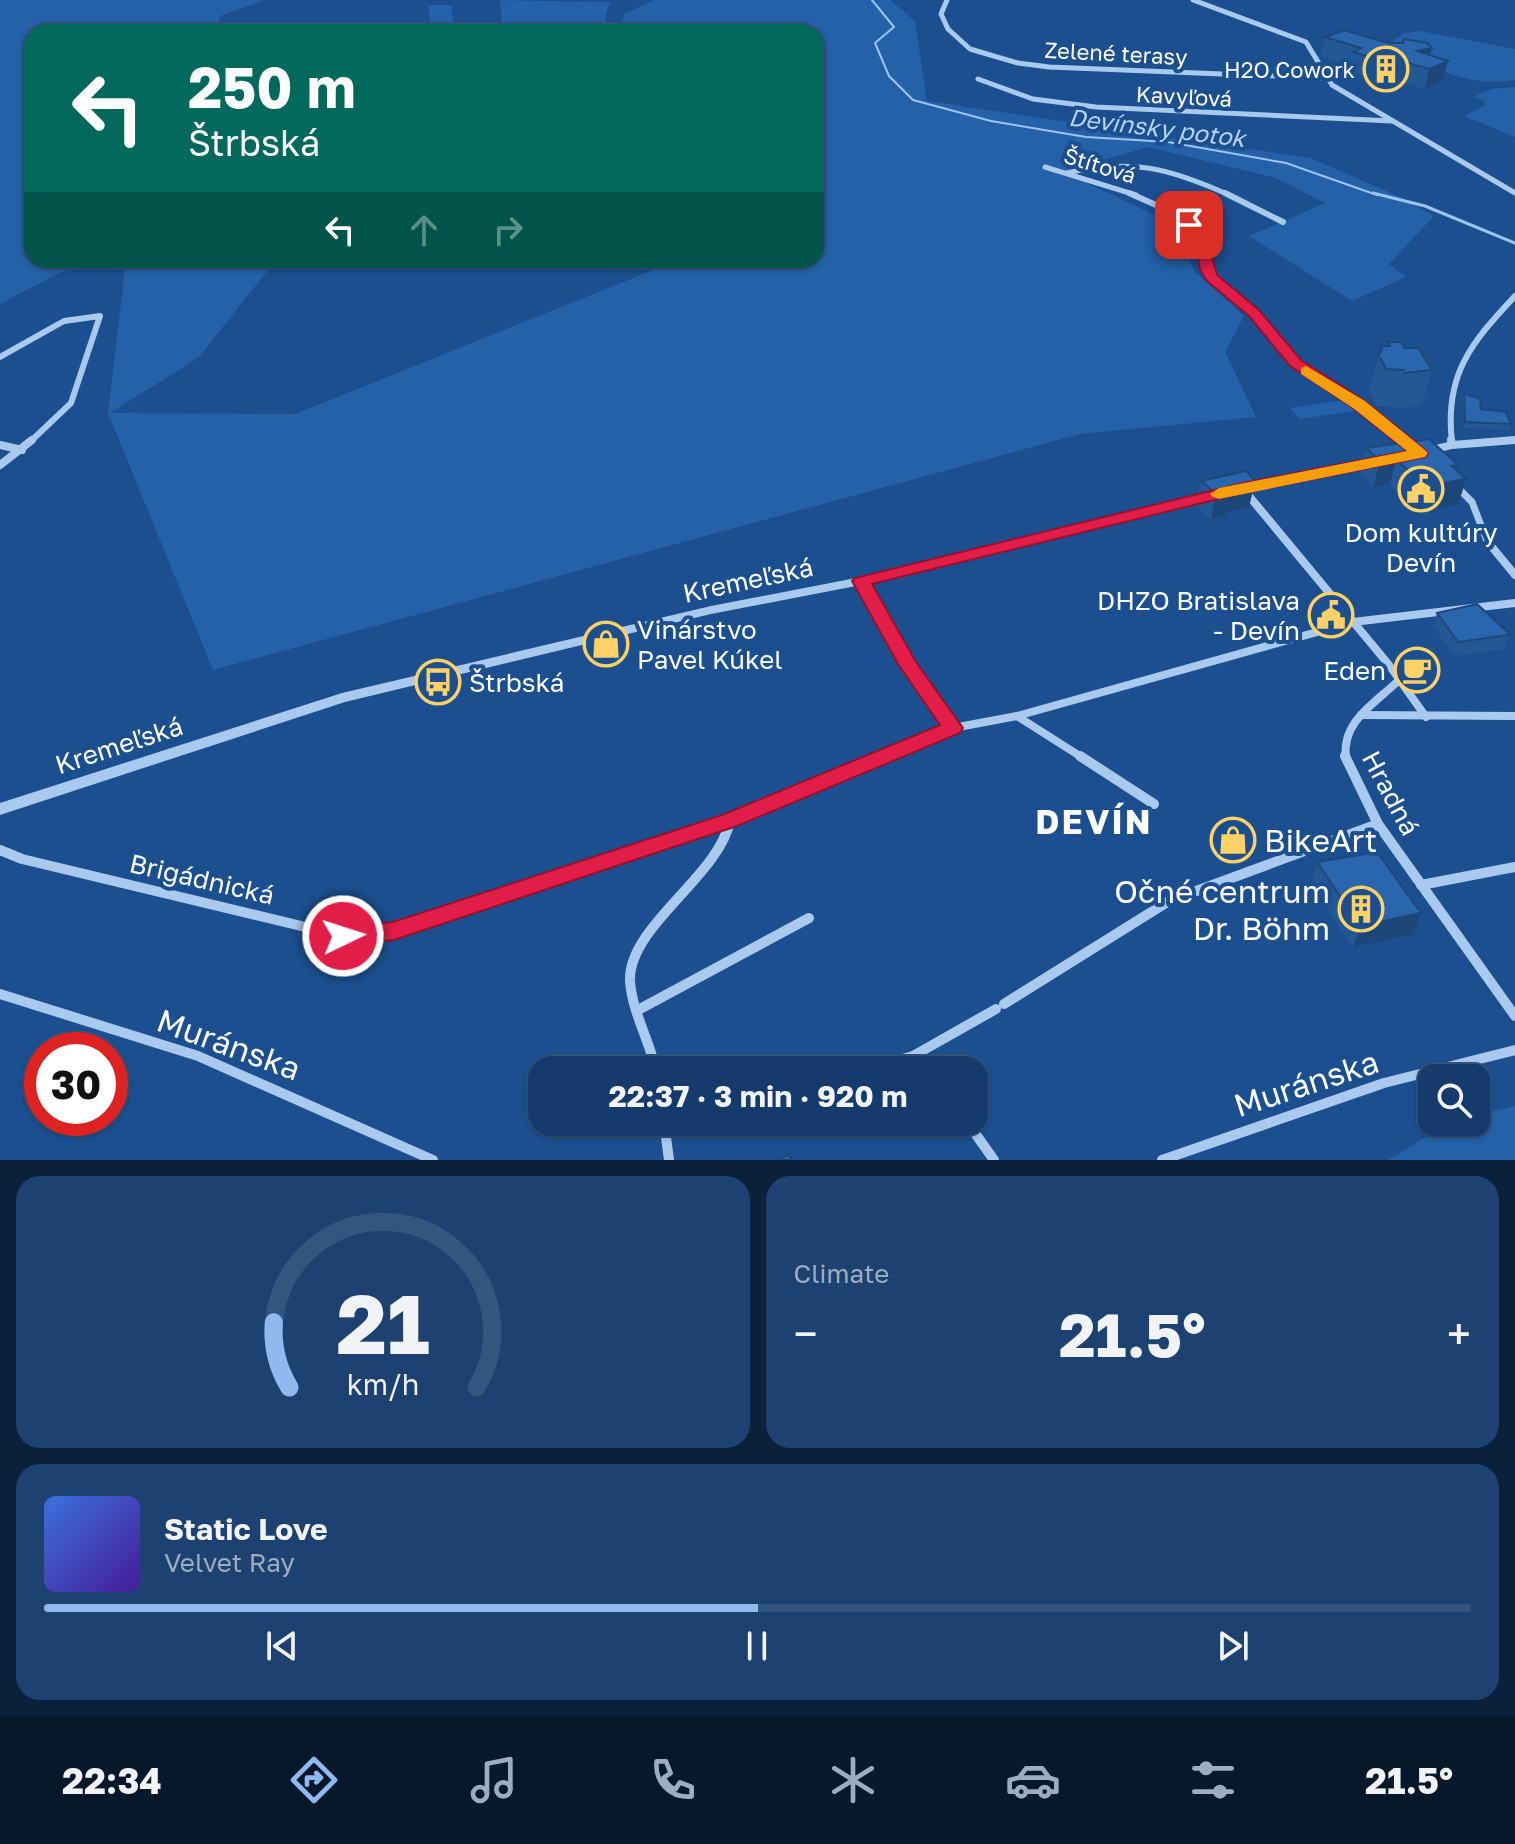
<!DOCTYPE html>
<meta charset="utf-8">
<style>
:root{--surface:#143b6b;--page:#1d4271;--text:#f1f3f6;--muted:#9dadc1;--line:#33557e;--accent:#90b9f0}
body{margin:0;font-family:"Golos Text",sans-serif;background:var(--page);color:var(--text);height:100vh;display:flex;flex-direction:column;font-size:30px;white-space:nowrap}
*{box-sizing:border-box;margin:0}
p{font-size:26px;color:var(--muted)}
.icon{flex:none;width:44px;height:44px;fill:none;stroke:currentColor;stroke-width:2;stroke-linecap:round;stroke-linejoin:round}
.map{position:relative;height:1160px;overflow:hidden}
.details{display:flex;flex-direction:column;gap:16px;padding:16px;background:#0b203b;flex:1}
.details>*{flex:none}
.top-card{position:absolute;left:24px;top:24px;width:800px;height:244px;border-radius:24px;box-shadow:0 2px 6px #0004,0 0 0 2px var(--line);background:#00695c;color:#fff;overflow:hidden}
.controls{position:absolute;left:1418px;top:1064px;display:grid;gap:16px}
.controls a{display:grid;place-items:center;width:72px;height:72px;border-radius:16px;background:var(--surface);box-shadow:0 2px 6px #0004,0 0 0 2px var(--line);font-size:40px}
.speed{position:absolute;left:24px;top:1032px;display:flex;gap:16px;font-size:40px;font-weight:700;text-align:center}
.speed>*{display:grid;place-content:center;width:104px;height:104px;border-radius:50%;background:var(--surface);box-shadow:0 2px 6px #0004,0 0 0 2px var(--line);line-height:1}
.speed .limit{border:12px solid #d22;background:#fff;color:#111}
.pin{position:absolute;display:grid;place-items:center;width:68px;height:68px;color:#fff;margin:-34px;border-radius:16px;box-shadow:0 4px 12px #0006}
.me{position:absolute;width:88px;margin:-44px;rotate:86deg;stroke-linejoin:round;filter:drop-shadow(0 0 6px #0008)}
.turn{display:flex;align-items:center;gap:28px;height:168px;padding:0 32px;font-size:36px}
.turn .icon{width:104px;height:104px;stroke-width:2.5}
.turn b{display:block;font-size:56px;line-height:68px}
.lanes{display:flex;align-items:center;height:76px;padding:0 32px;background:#0003;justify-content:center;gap:40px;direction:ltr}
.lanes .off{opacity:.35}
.big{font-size:60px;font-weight:700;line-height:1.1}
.details .card{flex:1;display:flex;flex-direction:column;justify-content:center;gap:12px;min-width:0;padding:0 28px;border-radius:24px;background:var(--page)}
.details .dial{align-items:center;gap:0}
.dial svg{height:208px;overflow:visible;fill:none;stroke:var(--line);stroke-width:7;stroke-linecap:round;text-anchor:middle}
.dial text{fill:var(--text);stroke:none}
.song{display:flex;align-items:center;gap:24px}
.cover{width:96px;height:96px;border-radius:12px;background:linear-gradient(135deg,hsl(220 70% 55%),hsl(260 70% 35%))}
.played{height:8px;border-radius:4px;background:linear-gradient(90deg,var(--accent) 50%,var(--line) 50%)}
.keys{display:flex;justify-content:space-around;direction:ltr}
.heat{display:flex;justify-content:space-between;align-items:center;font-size:44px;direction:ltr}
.details .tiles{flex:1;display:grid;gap:16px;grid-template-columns:1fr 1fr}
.card:last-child{grid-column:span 2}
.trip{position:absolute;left:528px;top:1056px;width:460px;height:80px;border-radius:24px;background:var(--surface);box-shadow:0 2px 6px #0004,0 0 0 2px var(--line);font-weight:700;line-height:80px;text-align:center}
.tab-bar{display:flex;height:128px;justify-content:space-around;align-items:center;background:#08182b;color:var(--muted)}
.tab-bar .icon{width:56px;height:56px}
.tab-bar .on{color:var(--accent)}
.tab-bar b{font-size:36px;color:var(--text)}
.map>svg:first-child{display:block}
.green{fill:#2461a8}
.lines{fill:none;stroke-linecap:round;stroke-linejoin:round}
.stream-far1{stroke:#9cc4f0;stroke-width:2}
.stream{stroke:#9cc4f0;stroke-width:3}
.pedestrian{stroke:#a9c9ee;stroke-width:7}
.minor-far3{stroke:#a9c9ee;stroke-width:5}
.minor-far2{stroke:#a9c9ee;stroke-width:6}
.minor-far1{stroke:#a9c9ee;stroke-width:8}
.minor{stroke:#a9c9ee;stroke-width:10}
.tertiary{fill:#a9c9ee;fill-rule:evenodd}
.wall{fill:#245895}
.shaded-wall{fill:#1d4779}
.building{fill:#2a66ad;stroke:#1d4779;stroke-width:2}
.route{fill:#e11d48;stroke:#92132f;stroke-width:2}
.slow{fill:#f59e0b}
.labels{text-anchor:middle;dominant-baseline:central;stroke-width:8;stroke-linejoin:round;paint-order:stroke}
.far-street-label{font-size:22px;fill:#fff;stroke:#1b4f8f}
.far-poi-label{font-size:22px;fill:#fff;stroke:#1b4f8f;text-anchor:end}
.far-water-label{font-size:24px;font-style:italic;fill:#b5d3f5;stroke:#1b4f8f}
.poi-label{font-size:26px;fill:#fff;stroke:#1b4f8f;text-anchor:end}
.street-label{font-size:26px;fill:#fff;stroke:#1b4f8f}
.near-poi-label{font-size:32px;fill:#fff;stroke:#1b4f8f;text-anchor:start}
.near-street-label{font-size:32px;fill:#fff;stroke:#1b4f8f}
.district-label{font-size:34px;font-weight:bold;letter-spacing:2px;fill:#fff;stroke:#1b4f8f}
</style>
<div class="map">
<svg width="1515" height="1160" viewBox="0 0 1515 1160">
<rect width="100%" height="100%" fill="#1b4f8f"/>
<g class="green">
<polygon points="0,0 265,0 220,16 216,32 32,32 32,260 113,260 61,272 0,304"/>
<polygon points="500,0 611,2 606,12 605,32 432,32 428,5 452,5 453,28 502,31"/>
<polygon points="654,0 890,0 915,21 927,101 1310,158 1402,198 1434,216 1389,264 1406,277 1352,301 1249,236 1325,203 1276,178 1148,147 1064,172 1176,225 1194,271 1244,316 1225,352 1256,417 1080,434 213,670 108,413 126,260 276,260 198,358 110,413 295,414 653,270 642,260 816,260 816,32 619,32 624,14"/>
<path d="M 1420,31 L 1515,49 L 1515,80 C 1469,88 1426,67 1389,44 L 1404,33 Z"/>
<polygon points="1515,87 1515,137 1464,116 1485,105 1485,101 1473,97 1492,89"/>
<polygon points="1346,400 1361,410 1300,419 1290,408"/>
<polygon points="1515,1106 1515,1160 1388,1160 1451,1122 1476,1122 1476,1115"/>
</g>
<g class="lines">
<polyline class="stream-far1" points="872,0 894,27 875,43 889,76 913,100 991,121 1086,137 1168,142 1286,163 1377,195"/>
<polyline class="stream" points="1373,193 1425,206 1515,243"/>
<polyline class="pedestrian" points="1457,487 1472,502 1487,541"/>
<g class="minor-far3">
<polyline points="947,0 941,14 948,29 970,49 1018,63 1049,67 1325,78"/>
<polyline points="1193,0 1306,42 1332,85 1515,193"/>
<polyline points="978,79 1033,99 1096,107 1392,121"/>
<polyline points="1045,167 1136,195"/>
<path d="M 1067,173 C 1131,158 1169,168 1229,195"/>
</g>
<g class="minor-far2">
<polyline points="1129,193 1174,213 1198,237 1212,278 1254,313 1296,363 1359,405 1406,442"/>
<polyline points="1225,193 1283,222"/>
<polyline points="0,357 64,321 100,316 71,403 30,442"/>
<path d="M 1452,442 C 1444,375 1471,343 1515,296"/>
</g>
<g class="minor-far1">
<polyline points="1403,440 1413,448"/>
<polyline points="1451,440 1452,445"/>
<polyline points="0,445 22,450"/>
<polyline points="0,465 32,440"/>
<polyline points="1244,490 1389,665 1426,717"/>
<polyline points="1487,541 1515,575"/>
<polyline points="861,581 908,664 953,728"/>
<polyline points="1361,715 1515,716"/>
<polyline points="1017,716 1083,758"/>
<polyline points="880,758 953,728 1017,716 1353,622 1515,603"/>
<path d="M 1346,758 C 1341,721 1376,703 1399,680"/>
</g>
<g class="minor">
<polyline points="1080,756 1154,804"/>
<polyline points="1345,756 1378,824 1515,1016"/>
<polyline points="0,850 22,859 343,936 394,931 730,820 885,756"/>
<polyline points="1421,885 1515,867"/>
<polyline points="0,994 198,1056 433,1160"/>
<polyline points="1004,1004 1169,901 1378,824"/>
<polyline points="638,1010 809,918"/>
<polyline points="913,1056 929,1070"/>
<polyline points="869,1069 913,1056 996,1009"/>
<path d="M 656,1070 C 649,1040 632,1011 630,981 C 628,926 720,876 730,820"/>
<polyline points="664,1122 669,1160"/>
<polyline points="967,1122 994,1160"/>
<polyline points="1162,1160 1384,1083 1515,1050"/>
</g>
<g class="tertiary">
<polygon points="1515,436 1515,444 1452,449 1423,456 1417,452 1419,449 1452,441"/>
<polygon points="1379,457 1383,458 1385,461 1383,464 1235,494 1228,490 1235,486"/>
<polygon points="1215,491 1220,492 1222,495 1220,498 861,585 711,614 345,702 0,815 0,803 342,693 711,606 861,577"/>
</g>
</g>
<g class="wall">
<polygon points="1325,37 1432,48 1430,55 1448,61 1443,80 1425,89 1395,79 1387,83 1349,71 1350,66 1321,57"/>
<polygon points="1388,342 1405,348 1432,370 1422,406 1396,409 1394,406 1377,406 1369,390 1381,346 1387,346"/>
<polygon points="1464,394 1481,409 1511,424 1509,430 1464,428 1462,400"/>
<polygon points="1366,448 1457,471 1466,479 1458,505 1417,512 1390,484 1373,487 1360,473"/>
<polygon points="1201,481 1255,481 1249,507 1226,512 1226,516 1211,519 1196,506"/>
<polygon points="1437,613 1509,635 1504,649 1454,656 1433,626"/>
<polygon points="1317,862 1421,913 1414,935 1353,947 1311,884"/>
</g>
<g class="shaded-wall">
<polygon points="1432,48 1427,68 1417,51"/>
<polygon points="1399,60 1395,79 1387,83 1391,63"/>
<polygon points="1448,61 1443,80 1425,89 1429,69"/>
<polygon points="1396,459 1390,484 1373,487 1380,461"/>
<polygon points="1458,465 1453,481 1466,479 1458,505 1417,512 1425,486 1452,466"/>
<polygon points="1255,481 1249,507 1226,512 1226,516 1211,519 1216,493 1227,487"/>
<polygon points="1421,913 1414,935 1353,947 1360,926"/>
</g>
<g class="building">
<polygon points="1344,30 1388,43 1403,43 1404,39 1427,43 1432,48 1417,51 1448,61 1429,69 1399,60 1391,63 1353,52 1361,48 1325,37"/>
<polygon points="1388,342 1401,342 1405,348 1418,348 1432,370 1405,373 1404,370 1386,369 1378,354 1382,351 1381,346 1390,346"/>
<polygon points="1464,394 1480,398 1481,409 1506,412 1511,424 1465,422"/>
<polygon points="1429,439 1458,465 1452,466 1466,479 1425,486 1396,459 1380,461 1366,448"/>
<polygon points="1246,471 1255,481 1227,487 1231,490 1216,493 1201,481"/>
<polygon points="1477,604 1508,632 1509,635 1458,642 1437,613"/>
<polygon points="1377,852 1421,913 1360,926 1317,862"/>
<polygon points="788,1155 792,1160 777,1160"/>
</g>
<polygon class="route" points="1185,223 1196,225 1210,249 1217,275 1259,310 1301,360 1365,401 1425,450 1428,453 1425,457 1243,493 872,584 916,662 963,728 960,733 737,826 394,940 343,945 335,942 331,936 335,929 393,922 722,815 940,725 898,664 852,581 855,578 1243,483 1407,451 1353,408 1290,366 1249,316 1207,281 1200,270 1197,249 1183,225"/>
<polygon class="slow" points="1306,366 1365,401 1425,450 1428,453 1425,457 1219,499 1213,497 1210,494 1219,488 1407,451 1353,408 1301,374 1301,368"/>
<defs>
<g id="building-ring" transform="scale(2.3)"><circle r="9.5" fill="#1b4f8f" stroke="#ffd166" stroke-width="1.5"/><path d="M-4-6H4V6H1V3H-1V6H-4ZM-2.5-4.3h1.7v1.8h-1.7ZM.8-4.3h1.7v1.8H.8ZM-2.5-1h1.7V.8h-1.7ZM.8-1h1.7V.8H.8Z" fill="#ffd166"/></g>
<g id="civic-ring" transform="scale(2.3)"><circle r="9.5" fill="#1b4f8f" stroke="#ffd166" stroke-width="1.5"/><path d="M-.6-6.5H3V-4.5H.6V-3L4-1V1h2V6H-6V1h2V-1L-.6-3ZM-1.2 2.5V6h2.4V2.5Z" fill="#ffd166"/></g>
<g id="shop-ring" transform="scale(2.3)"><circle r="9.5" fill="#1b4f8f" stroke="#ffd166" stroke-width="1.5"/><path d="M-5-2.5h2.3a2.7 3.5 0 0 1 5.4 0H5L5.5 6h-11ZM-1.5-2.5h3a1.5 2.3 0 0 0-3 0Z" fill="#ffd166"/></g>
<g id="cafe-ring" transform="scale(2.3)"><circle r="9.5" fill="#1b4f8f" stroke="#ffd166" stroke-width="1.5"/><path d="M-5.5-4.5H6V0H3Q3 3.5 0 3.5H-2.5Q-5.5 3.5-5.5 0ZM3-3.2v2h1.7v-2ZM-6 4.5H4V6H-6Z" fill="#ffd166"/></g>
<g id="bus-ring" transform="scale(2.3)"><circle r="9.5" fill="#1b4f8f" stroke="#ffd166" stroke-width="1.5"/><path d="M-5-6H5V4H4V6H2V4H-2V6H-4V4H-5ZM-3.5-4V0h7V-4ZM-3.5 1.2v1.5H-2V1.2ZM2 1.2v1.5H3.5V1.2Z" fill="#ffd166"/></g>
</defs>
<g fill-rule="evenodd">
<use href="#building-ring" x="1386" y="69"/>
<use href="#civic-ring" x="1421" y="489"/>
<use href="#civic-ring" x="1331" y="615"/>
<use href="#shop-ring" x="606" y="644"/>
<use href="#cafe-ring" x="1417" y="670"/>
<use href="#bus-ring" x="438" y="682"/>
<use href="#shop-ring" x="1233" y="840"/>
<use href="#building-ring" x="1361" y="909"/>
</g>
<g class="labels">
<g class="far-street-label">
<text transform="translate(1116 53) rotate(3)">Zelené terasy</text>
<text transform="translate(1184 96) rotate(3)">Kavyľová</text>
<text transform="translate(1100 165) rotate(17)">Štítová</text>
</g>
<g class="far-poi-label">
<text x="1355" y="69">H2O Cowork</text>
</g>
<g class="far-water-label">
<text transform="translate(1157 127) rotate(7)">Devínsky potok</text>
</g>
<g class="poi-label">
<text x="1421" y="532" text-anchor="middle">Dom kultúry<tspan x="1421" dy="30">Devín</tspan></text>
<text x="1300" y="600">DHZO Bratislava<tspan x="1300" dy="30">- Devín</tspan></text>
<text x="637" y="629" text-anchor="start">Vinárstvo<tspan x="637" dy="30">Pavel Kúkel</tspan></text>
<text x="1386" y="670">Eden</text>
<text x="469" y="682" text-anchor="start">Štrbská</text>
</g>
<g class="street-label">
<text transform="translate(748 580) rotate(-12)">Kremeľská</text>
<text transform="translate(119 745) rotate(-18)">Kremeľská</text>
<text transform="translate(1391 793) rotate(62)">Hradná</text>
<text transform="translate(202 879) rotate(13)">Brigádnická</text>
</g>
<g class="near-poi-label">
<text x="1264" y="840">BikeArt</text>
<text x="1330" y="891" text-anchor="end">Očné centrum<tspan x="1330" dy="37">Dr. Böhm</tspan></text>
</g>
<g class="near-street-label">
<text transform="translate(229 1044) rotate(20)">Muránska</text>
<text transform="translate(1306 1083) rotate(-18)">Muránska</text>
</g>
<g class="district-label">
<text x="1094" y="821">DEVÍN</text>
</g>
</g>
</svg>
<div class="controls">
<a><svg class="icon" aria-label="search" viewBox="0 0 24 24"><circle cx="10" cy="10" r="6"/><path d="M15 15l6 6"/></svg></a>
</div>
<div class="speed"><div class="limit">30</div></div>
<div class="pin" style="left:1189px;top:225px;background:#d93025"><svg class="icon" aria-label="arrive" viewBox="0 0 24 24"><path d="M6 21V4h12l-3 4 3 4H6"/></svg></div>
<svg class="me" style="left:343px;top:936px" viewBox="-20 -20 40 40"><circle r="17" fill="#e11d48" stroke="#fff" stroke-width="3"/><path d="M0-11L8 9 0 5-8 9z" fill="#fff"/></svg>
<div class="trip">22:37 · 3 min · 920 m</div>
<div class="top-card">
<div class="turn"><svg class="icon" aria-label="left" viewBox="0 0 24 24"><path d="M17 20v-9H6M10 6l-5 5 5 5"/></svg><div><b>250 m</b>Štrbská</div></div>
<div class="lanes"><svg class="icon" aria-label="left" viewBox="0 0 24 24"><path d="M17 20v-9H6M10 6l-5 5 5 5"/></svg><svg class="icon off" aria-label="ahead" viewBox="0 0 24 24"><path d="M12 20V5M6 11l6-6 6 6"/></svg><svg class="icon off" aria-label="right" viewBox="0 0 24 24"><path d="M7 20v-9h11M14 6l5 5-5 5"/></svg></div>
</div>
</div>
<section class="details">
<div class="tiles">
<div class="card dial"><svg viewBox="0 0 100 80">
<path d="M14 69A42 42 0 1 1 86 69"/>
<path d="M14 69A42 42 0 0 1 8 44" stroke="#90b9f0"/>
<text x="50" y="56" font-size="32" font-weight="700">21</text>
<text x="50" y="72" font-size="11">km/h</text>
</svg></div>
<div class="card"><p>Climate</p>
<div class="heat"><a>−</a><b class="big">21.5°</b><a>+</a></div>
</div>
<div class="card">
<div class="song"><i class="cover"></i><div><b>Static Love</b><p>Velvet Ray</p></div></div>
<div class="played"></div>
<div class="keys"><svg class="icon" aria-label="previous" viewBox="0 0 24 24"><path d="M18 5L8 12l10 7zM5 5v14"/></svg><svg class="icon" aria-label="pause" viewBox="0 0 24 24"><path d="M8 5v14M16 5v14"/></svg><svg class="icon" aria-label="next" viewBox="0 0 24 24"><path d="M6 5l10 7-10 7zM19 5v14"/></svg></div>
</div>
</div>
</section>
<nav class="tab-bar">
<b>22:34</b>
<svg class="icon on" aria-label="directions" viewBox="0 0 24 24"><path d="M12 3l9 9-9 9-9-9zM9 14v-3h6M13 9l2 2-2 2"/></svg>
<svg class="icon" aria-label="music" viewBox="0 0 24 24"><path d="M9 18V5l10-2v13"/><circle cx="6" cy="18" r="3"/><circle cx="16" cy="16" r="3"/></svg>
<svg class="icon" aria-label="phone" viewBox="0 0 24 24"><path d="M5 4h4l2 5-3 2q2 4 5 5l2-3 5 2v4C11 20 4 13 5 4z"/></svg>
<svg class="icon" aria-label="climate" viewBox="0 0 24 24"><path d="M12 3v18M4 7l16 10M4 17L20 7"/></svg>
<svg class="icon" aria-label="car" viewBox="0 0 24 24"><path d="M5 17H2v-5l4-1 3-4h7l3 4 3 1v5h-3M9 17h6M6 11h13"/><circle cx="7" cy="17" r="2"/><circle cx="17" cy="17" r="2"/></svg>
<svg class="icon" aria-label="filters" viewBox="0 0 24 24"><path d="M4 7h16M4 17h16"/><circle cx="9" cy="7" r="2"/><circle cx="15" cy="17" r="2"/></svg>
<b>21.5°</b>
</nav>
